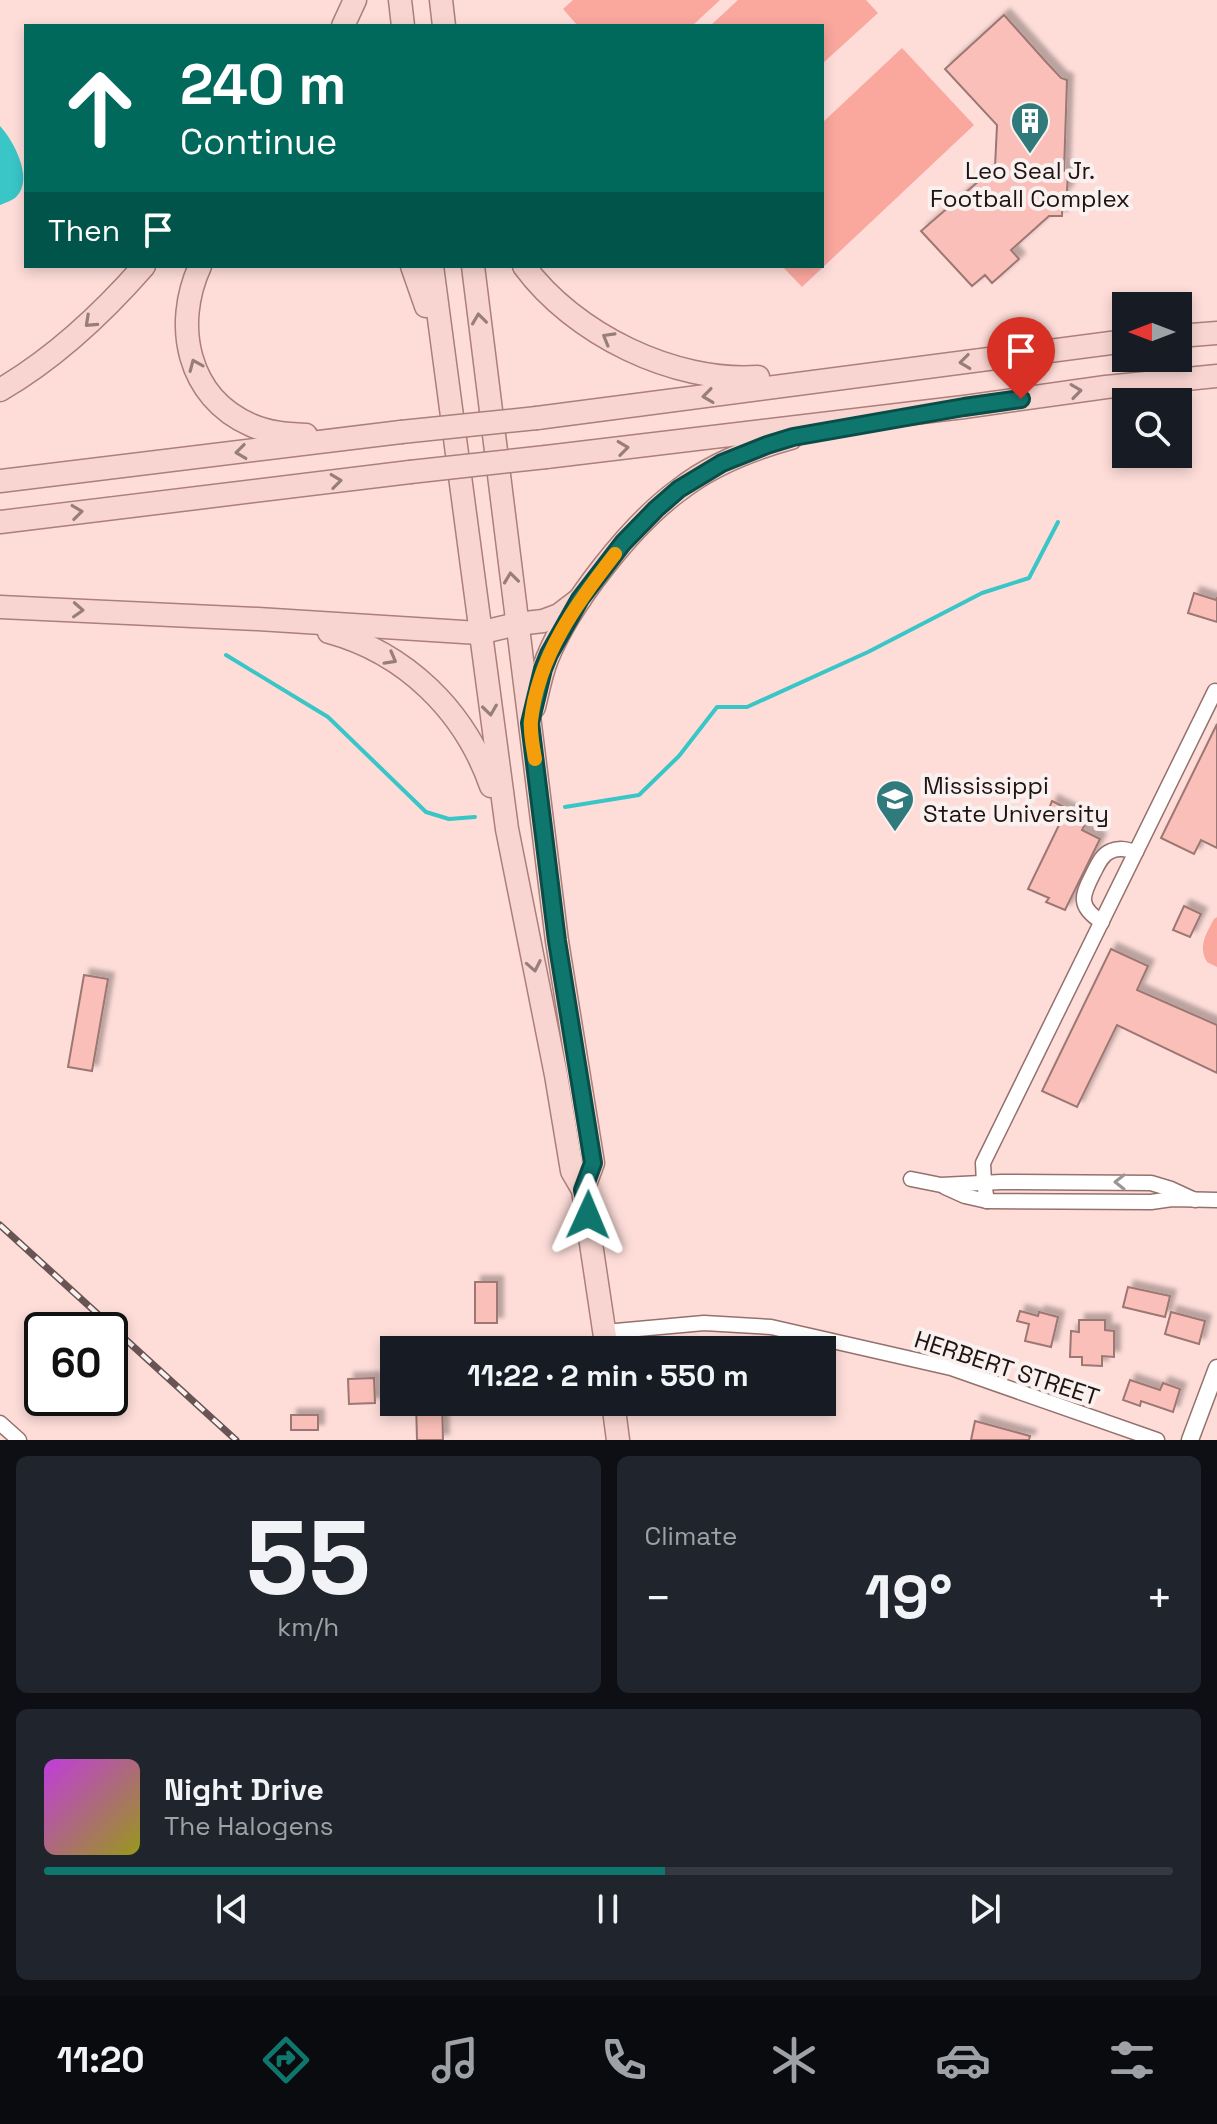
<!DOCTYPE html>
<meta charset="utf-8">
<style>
:root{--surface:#171b24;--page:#20242c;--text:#f1f3f6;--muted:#9ea1a6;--line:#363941;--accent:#0f766e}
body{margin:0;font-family:"Space Grotesk",sans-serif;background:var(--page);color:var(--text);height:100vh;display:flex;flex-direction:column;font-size:30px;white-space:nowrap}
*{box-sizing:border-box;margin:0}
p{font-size:26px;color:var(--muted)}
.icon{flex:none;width:44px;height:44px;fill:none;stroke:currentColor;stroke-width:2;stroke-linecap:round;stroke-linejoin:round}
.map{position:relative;height:1440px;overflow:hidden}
.drawer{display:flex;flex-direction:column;gap:16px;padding:16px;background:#0d0f14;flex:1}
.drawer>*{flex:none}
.hud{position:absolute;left:24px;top:24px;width:800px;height:244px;border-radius:0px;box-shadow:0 4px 12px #0003;background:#00695c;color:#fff;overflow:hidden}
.needle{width:52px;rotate:270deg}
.buttons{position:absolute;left:1112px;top:292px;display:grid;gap:16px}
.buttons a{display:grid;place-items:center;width:80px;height:80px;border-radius:0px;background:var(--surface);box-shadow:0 4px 12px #0003;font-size:40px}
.speed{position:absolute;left:24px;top:1312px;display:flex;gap:16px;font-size:40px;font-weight:700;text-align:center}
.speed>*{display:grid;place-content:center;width:104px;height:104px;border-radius:50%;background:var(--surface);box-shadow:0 4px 12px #0003;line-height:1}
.speed .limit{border:4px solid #111;border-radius:12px;background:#fff;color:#111}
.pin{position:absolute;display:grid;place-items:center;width:68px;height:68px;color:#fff;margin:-82px -34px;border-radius:50% 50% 50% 0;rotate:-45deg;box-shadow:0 0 8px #0007}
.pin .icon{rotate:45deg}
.me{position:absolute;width:88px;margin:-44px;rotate:1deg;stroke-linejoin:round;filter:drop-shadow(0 0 6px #0008)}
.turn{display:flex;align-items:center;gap:28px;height:168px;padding:0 24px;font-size:36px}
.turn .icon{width:104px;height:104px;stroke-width:2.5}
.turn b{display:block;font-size:56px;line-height:68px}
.then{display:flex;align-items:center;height:76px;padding:0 24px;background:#0003;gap:16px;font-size:30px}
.big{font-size:60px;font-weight:700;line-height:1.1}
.drawer .tile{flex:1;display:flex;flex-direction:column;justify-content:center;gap:12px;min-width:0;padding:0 28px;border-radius:12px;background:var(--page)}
.drawer .dial{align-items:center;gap:0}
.dial b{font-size:104px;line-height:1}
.song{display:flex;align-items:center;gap:24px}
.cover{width:96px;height:96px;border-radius:12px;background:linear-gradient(135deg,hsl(290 70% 55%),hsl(60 70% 35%))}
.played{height:8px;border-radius:4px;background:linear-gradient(90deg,var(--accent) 55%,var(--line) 55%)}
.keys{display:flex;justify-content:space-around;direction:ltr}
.heat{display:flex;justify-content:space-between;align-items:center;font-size:44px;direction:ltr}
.drawer .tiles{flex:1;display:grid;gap:16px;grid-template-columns:1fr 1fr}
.tile:last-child{grid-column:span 2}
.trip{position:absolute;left:380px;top:1336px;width:456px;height:80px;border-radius:0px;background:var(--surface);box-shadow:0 4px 12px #0003;font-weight:700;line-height:80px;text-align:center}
.menu{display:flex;height:128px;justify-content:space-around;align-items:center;background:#090b0e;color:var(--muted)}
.menu .icon{width:56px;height:56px}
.menu .on{color:var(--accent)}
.menu b{font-size:36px;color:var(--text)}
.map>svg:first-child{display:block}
.green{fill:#faa79e}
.water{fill:#3ac5c7}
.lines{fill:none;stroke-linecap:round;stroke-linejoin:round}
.stream{stroke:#3ac5c7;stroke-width:4}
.building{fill:#f9bfb8;stroke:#9c7773;stroke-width:2;filter:url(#shadow)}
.minor-casing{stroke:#95716d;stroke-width:17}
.tertiary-casing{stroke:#95716d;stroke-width:19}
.primary-casing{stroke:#ab7f7a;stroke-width:25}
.minor{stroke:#fff;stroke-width:14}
.tertiary{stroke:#fff;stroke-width:16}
.primary{stroke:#f9d5d1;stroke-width:22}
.rail-casing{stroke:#685452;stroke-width:7}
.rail{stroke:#f9f1f0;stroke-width:4;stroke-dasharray:12;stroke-linecap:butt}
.primary-bridge-casing{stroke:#ab7f7a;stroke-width:25;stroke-linecap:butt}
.primary-bridge{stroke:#f9d5d1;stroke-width:22}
.oneway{stroke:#987e7b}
.oneway2{stroke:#9b9594}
.route-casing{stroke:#0a4d48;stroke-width:20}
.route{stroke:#0f766e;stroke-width:14}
.slow{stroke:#f59e0b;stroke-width:14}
.labels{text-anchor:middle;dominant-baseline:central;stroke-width:8;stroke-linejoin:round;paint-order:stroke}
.poi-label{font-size:24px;fill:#211312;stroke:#f9f1f0}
.street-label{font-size:24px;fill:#211312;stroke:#f9f1f0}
</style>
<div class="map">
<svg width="1217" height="1440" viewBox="0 0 1217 1440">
<defs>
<filter id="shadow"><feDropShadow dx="6" dy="-6" stdDeviation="2" flood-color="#0004"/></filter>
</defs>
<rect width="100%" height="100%" fill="#feddd9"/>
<g class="green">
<polygon points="573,0 720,0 692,26 578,26 563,9"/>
<polygon points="738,0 866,0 878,13 822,64 822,26 710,26"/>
<polygon points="902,48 974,125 802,287 782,266 822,266 822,123"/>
<path d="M 1217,917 L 1217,967 L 1207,962 C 1198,946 1206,934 1214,919 Z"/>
</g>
<path class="water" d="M 0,126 C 13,140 34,178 17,196 C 14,200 5,203 0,205 Z"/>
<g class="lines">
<g class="stream">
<polyline points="226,655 328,717 426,812 449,819 475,817"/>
<polyline points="565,807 639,795 679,756 717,707 747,707 868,652 982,593 1029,578 1058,522"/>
</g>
</g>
<g class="building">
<polygon points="1004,15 1047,63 1061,78 1067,80 1064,171 1068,171 1067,192 1063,192 1062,216 1049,216 1011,250 1019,259 992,283 985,275 972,286 921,231 995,167 997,125 945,69"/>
<polygon points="1194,593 1216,600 1217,597 1217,622 1188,613"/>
<polygon points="1217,724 1217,848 1201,840 1194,854 1161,838"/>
<polygon points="1052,801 1088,819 1082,830 1100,839 1065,910 1046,902 1049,898 1028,889 1061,821 1047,814"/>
<polygon points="1184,906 1201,914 1190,937 1173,930"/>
<polygon points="1111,949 1148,966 1137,990 1217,1025 1217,1073 1117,1025 1077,1107 1042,1091"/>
<polygon points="84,975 108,979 92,1071 68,1067"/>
<rect x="475" y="1282" width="22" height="41"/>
<polygon points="1128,1287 1170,1296 1165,1317 1123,1307"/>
<polygon points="1020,1311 1038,1316 1039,1312 1058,1317 1051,1347 1025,1341 1029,1324 1017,1321"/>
<polygon points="1171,1312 1205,1321 1199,1344 1165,1334"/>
<polygon points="1079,1320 1105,1320 1105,1330 1114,1331 1114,1357 1102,1356 1102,1366 1082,1365 1082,1357 1070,1357 1071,1331 1079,1332"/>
<polygon points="374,1378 375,1403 349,1404 348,1379"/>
<polygon points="1130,1380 1160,1390 1163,1383 1180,1389 1173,1412 1141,1401 1140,1406 1123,1400"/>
<polygon points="416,1402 442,1402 443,1440 417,1440"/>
<rect x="291" y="1415" width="27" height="15"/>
<polygon points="975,1421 1030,1436 1029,1440 971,1440"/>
</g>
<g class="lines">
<g class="minor-casing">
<g id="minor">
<path d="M 1102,922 C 1075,905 1083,894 1095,870 C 1099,862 1103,854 1111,851 C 1120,847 1128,850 1136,852"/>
<polyline points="911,1179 941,1185 1001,1182 1151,1183 1171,1189 1195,1200"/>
<polyline points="945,1187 965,1196 987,1201 1151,1202 1172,1199 1217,1200"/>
<polyline points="987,1201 984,1183 983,1163 1215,691 1217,692"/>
<polyline points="605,1332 704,1323 771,1327 951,1368 1157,1440"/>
<polyline points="0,1423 19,1440"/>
</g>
</g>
<g class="tertiary-casing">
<polyline id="tertiary" points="1190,1440 1217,1368"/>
</g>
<g class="primary-casing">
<g id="primary">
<polyline points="400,0 403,26"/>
<polyline points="441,0 444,26"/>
<polyline points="343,26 355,0"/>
<path d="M 200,266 C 173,325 187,397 251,425 C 269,433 287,434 306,435"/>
<polyline points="412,266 426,306"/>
<polyline points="432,266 507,829 556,1075 572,1171 583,1190 607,1350"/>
<polyline points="473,266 557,941 593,1163 583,1190"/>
<path d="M 524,266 C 574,334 674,383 758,377"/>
<polyline points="1178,336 1217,333"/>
<path d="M 0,390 C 55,358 102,314 144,266"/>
<polyline points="537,418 1126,341"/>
<polyline points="546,457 964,407 1106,387 1217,376"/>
<polyline points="0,481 401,432"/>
<polyline points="0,522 410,472"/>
<polyline points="0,607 258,619 479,633 517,624 543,621 559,615 580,599"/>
<path d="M 329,632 C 406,653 465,711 491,786"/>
<path d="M 534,707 C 538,691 541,674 547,659 C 569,604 631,525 679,490 C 712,464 751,449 791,438"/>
<polyline points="613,1402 618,1440"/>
</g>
</g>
<use href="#minor" class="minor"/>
<use href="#tertiary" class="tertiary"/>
<use href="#primary" class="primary"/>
<g class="rail-casing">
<polyline id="rail" points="0,1225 236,1440"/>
</g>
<use href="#rail" class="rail"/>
<g class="primary-bridge-casing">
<g id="primary-bridge">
<polyline points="401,432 537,418"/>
<polyline points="410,472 546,457"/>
</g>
</g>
<use href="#primary-bridge" class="primary-bridge"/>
</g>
<defs><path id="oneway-chevron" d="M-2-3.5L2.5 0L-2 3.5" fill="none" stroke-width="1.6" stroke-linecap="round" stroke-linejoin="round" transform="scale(2)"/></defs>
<g class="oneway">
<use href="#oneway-chevron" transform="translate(479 319) rotate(-97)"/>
<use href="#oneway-chevron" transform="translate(90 322) rotate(137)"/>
<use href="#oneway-chevron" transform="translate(608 338) rotate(-150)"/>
<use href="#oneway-chevron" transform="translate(965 362) rotate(173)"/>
<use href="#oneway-chevron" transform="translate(195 365) rotate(-113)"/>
<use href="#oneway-chevron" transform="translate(1076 391) rotate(-8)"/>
<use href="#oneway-chevron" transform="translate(708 396) rotate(172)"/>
<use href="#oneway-chevron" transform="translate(623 448) rotate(-7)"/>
<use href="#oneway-chevron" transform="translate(241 452) rotate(173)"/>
<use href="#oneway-chevron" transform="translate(336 481) rotate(-7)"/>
<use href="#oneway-chevron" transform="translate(77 512) rotate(-7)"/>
<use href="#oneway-chevron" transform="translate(511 578) rotate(-97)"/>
<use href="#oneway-chevron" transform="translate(78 610) rotate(3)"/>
<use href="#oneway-chevron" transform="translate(391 659) rotate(29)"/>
<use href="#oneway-chevron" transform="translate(490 710) rotate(82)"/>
<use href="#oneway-chevron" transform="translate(534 966) rotate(79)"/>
</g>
<use class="oneway2" href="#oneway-chevron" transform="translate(1120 1182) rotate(-180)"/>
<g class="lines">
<g class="route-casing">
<polyline id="route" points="588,1215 583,1190 593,1163 557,941 530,723 543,669 549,654 580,599 623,543 656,509 679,489 722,463 767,445 793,437 964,407 1021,399"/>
</g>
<use href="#route" class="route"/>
<path class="slow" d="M 535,759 C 533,747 530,733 531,721 C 538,656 576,604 615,554"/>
</g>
<defs>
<g id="building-pin" transform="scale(2)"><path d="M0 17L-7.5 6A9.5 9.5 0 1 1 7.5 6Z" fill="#317a7c" stroke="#f9f1f0"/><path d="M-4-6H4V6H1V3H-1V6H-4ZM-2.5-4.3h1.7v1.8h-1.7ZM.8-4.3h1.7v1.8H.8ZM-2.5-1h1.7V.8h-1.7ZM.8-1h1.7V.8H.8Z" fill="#fff"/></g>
<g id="university-pin" transform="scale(2)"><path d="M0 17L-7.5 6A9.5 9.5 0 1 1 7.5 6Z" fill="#317a7c" stroke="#f9f1f0"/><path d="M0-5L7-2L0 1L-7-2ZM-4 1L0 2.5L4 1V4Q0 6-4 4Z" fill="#fff"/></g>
</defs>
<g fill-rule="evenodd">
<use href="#building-pin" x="1030" y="121"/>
<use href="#university-pin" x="895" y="799"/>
</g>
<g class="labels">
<g class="poi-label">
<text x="1030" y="170">Leo Seal Jr.<tspan x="1030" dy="28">Football Complex</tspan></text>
<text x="923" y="785" text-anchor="start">Mississippi<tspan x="923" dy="28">State University</tspan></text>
</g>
<g class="street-label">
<text transform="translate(1007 1368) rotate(18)">HERBERT STREET</text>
</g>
</g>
</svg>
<div class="buttons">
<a><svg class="needle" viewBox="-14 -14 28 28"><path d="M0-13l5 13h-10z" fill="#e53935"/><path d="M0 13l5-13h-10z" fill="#9ea1a6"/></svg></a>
<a><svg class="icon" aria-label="search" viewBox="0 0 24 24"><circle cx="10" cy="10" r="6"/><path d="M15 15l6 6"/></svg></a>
</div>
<div class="speed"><div class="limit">60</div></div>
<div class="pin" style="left:1021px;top:399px;background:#d93025"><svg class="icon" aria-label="arrive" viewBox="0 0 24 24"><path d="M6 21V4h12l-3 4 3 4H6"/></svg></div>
<svg class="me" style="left:588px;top:1215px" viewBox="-20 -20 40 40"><path d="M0-17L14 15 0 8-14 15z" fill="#0f766e" stroke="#fff" stroke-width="4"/></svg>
<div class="trip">11:22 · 2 min · 550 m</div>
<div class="hud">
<div class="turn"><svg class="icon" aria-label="ahead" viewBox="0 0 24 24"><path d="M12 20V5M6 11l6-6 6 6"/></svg><div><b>240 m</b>Continue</div></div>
<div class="then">Then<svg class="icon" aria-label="arrive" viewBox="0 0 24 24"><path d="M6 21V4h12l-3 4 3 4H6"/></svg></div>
</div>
</div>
<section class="drawer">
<div class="tiles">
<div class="tile dial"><b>55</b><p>km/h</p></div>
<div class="tile"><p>Climate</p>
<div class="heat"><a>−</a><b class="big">19°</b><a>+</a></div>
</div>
<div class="tile">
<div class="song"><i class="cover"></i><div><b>Night Drive</b><p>The Halogens</p></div></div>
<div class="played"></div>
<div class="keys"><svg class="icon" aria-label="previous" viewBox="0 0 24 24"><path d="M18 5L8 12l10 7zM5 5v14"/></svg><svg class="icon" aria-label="pause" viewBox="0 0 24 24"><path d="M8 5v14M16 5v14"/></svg><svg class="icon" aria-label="next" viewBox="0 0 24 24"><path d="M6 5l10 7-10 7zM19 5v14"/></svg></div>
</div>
</div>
</section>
<nav class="menu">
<b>11:20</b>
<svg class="icon on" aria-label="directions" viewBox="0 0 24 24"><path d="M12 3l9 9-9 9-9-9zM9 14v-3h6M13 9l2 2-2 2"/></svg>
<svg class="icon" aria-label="music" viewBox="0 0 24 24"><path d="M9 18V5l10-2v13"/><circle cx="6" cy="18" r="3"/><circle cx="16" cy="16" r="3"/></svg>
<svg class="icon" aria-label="phone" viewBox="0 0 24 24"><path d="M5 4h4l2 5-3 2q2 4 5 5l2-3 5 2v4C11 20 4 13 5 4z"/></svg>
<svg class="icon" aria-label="climate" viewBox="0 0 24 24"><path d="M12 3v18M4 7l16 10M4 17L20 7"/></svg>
<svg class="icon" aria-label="car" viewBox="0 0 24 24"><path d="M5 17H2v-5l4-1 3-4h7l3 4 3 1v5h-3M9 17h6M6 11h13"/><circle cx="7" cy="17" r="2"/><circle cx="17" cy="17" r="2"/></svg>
<svg class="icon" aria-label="filters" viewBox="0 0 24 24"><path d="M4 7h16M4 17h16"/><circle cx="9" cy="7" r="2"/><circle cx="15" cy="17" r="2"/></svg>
</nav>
